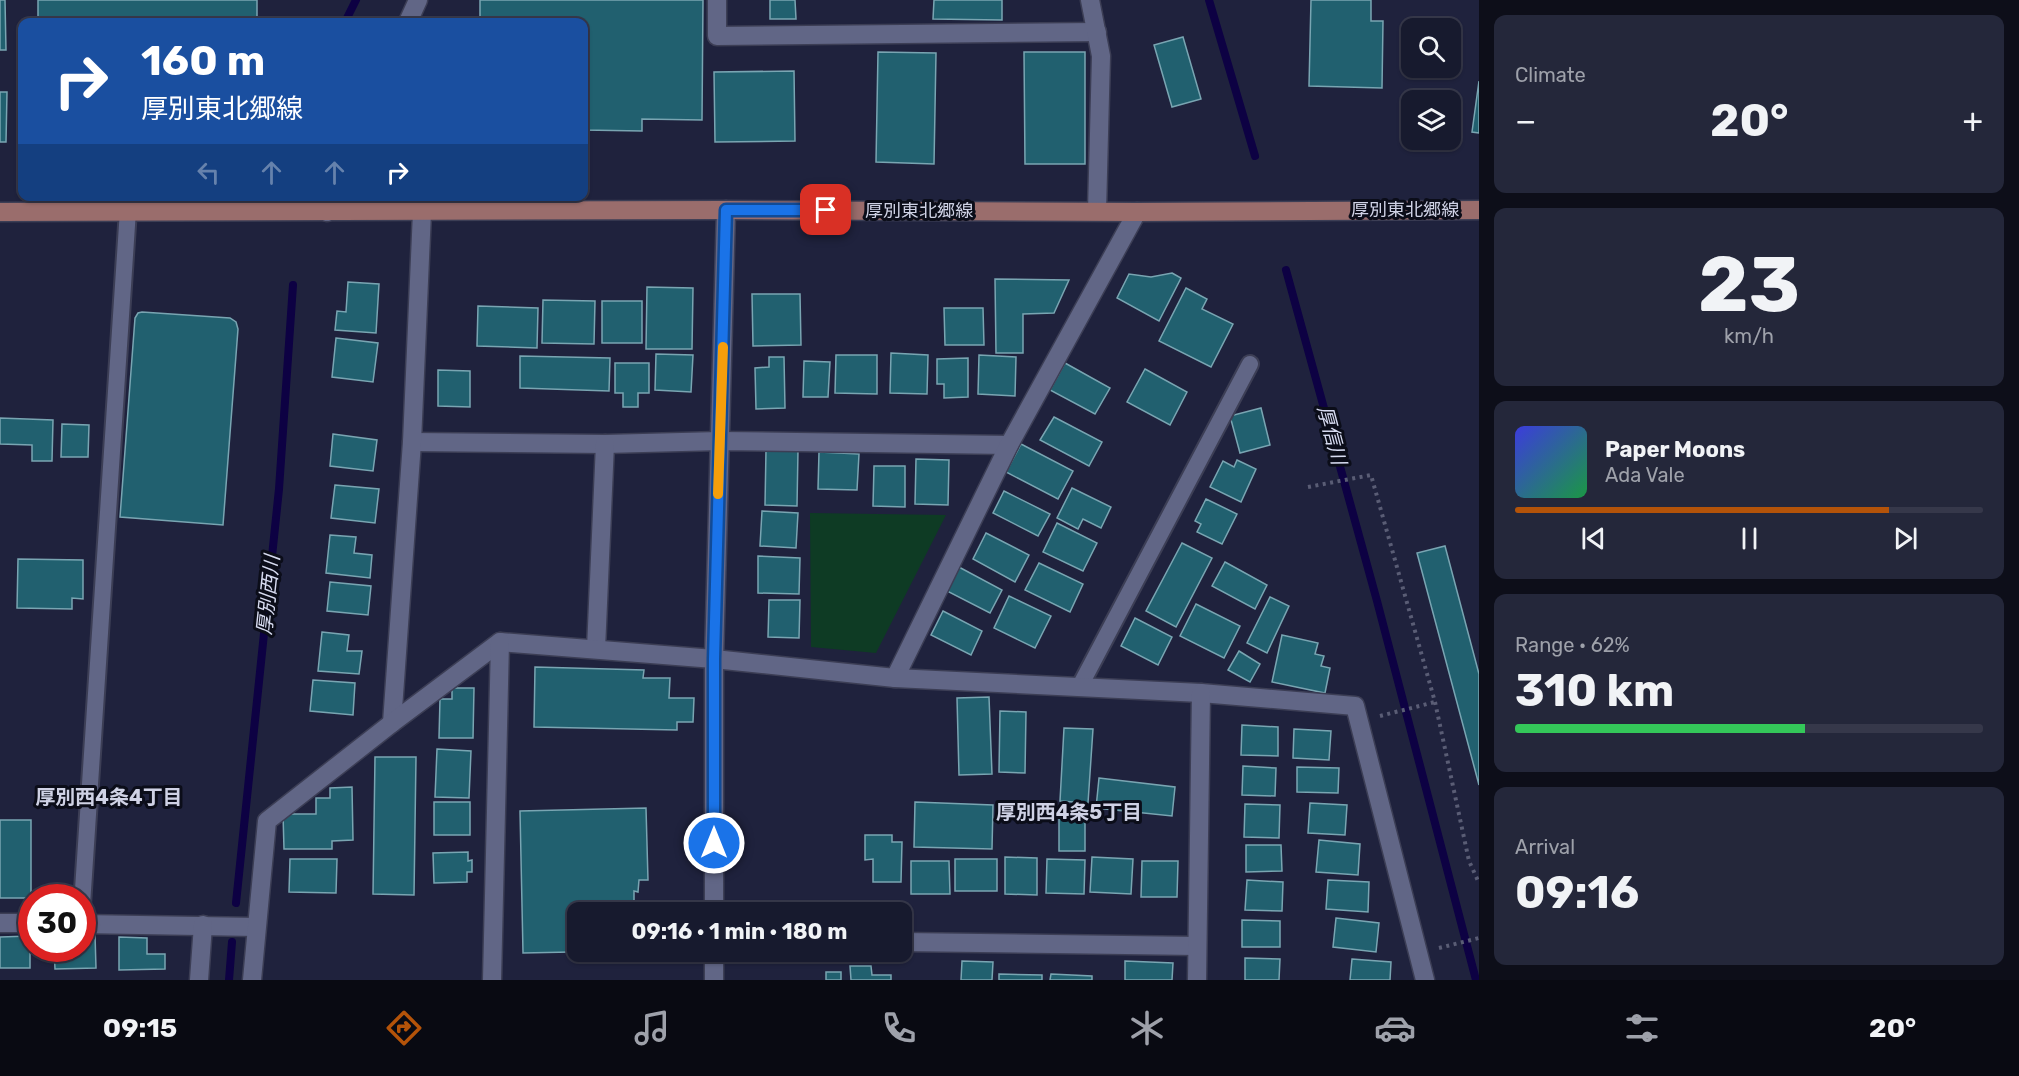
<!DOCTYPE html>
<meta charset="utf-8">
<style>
:root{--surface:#171a2e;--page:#24273a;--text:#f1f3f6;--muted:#9ea1aa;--line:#36384a;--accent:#b45309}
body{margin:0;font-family:Rubik,"Noto Sans JP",sans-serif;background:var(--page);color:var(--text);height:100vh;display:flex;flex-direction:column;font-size:22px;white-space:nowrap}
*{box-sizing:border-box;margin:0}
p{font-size:20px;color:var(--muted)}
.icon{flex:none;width:33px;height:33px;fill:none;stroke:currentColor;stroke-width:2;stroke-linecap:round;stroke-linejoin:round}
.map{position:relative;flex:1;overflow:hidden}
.drawer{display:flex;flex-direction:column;gap:15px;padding:15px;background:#0d0e19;width:540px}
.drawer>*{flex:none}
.hud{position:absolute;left:18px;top:18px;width:570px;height:183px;border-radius:12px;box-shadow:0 2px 4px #0004,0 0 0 2px var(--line);background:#1a4fa0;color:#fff;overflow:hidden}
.tools{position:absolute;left:1401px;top:18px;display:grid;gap:12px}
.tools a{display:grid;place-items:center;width:60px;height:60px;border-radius:12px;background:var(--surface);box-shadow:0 2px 4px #0004,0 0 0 2px var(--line);font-size:30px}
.speed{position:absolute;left:18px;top:884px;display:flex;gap:12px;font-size:30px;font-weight:700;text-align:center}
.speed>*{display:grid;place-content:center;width:78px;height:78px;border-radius:50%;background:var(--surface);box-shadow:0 2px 4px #0004,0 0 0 2px var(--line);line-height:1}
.speed .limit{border:9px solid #d22;background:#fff;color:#111}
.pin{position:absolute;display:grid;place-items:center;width:51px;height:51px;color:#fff;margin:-26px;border-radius:12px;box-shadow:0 3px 9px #0006}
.me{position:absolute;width:66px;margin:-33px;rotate:0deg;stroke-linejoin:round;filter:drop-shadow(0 0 4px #0008)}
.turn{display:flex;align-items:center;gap:21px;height:126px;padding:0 24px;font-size:27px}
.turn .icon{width:78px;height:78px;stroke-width:2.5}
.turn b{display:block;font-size:42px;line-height:51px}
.lanes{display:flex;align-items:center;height:57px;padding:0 24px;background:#0003;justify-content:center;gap:30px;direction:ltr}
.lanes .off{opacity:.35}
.big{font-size:45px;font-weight:700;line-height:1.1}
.drawer .tile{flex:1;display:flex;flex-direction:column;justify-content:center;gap:9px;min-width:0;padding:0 21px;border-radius:12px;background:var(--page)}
.drawer .dial{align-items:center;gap:0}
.dial b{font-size:78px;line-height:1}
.song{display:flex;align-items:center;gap:18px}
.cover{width:72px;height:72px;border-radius:9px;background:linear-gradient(135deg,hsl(240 70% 55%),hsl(140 70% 35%))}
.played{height:6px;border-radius:3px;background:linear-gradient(90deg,var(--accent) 80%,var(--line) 80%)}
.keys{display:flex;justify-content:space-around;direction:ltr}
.heat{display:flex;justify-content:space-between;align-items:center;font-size:33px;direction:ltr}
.charge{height:9px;border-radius:4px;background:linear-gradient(90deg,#34c759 62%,var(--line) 0)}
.trip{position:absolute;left:567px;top:902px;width:345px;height:60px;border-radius:12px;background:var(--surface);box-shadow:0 2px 4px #0004,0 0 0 2px var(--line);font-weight:700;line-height:60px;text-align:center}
.dock{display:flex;height:96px;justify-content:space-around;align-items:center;background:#090a12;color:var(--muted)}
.dock .icon{width:42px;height:42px}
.dock .selected{color:var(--accent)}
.dock b{font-size:27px;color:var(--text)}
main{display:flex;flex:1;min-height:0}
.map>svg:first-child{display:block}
.green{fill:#0e3b24}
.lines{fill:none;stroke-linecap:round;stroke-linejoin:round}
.stream{stroke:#0d0143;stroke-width:8}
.building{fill:#21606f;stroke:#79a5b2;stroke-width:1.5}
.lane-casing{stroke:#3c3e55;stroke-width:20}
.street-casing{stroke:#3c3e55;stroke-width:21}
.primary-casing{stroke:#3c3e55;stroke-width:21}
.path{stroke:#5a5d75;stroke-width:4;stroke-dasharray:3 4.5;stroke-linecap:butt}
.lane{stroke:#616686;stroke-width:16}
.street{stroke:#616686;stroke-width:18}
.primary{stroke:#9a6d6c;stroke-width:18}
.route-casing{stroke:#114b97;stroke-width:15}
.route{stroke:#1a73e8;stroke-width:10}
.slow{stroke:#f59e0b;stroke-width:10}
.labels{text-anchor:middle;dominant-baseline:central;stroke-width:6;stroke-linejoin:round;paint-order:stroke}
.street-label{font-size:18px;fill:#cfd2e5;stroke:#0b0d19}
.water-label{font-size:20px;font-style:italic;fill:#d7dbf0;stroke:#0b0d19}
.neighbourhood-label{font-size:20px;font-weight:bold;fill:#cfd2e5;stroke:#0b0d19}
</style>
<main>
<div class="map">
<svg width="1479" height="980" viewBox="0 0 1479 980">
<rect width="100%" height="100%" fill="#1f223d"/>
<polygon class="green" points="810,513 946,515 876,653 811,647"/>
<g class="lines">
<g class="stream">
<polyline points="1209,0 1255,156"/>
<polyline points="345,22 356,0"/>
<polyline points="1286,270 1377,601 1476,980"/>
<polyline points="236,903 279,489 293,285"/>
<polyline points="229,980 232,942"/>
</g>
</g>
<g class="building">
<polygon points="0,0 5,0 6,50 0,50"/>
<rect x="38" y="0" width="219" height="22"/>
<polygon points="480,0 703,0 702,120 642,119 642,131 584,130 584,22 480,22"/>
<polygon points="770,0 795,0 796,19 770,19"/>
<polygon points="934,0 1002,0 1002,20 933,19"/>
<polygon points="1311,0 1371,0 1371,21 1383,21 1382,88 1309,86"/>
<polygon points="1183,37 1201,99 1172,107 1154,45"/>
<polygon points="878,52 936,53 934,164 876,162"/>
<polygon points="1024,52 1085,52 1085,164 1025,164"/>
<polygon points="794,71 795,141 715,142 714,72"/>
<polygon points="1479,81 1479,133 1472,132"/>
<polygon points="0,92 7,92 6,142 0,142"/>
<polygon points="1172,273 1181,278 1159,321 1117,298 1129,274 1151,277"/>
<polygon points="995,279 1069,280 1054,313 1023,314 1023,353 996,353"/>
<polygon points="348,282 379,284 376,333 335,330 337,311 346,312"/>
<polygon points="647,287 693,288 692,349 646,349"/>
<polygon points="1186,288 1207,299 1202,309 1233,324 1211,367 1159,341"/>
<polygon points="752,294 800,294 801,345 753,346"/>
<polygon points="543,300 595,301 594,344 542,343"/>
<rect x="602" y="301" width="40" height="42"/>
<polygon points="478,306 538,308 537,348 477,346"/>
<polygon points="944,308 983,308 984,345 945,345"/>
<polygon points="142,312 230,318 236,322 238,329 223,525 120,517 135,318 138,313"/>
<polygon points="336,338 378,343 373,382 332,377"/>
<polygon points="891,353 928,355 927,394 890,393"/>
<polygon points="656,354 693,355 691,392 655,390"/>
<polygon points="836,355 877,355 877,394 835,393"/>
<polygon points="979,355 1016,357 1015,396 978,394"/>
<polygon points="520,356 610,358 609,391 520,388"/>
<polygon points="769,357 784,357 785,408 756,409 755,368 769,367"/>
<polygon points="968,358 968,397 944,398 944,384 937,384 937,359"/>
<polygon points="804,361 830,362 828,397 803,397"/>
<polygon points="615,363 649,363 649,393 638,393 638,407 623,407 623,393 615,393"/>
<polygon points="1065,363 1110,388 1095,414 1050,390"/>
<polygon points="1145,369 1187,392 1170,425 1127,402"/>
<polygon points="438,370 470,371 470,407 438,406"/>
<polygon points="1261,408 1270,445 1240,453 1230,416"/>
<polygon points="1054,417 1102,442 1089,466 1040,440"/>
<polygon points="0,418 53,420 52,461 32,461 32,445 0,444"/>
<polygon points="62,424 89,425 88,457 61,457"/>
<polygon points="333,434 377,440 373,471 330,466"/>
<polygon points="1021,444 1073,471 1058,499 1006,472"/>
<polygon points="766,450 798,450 797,506 765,505"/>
<polygon points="819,452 859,454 857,490 818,489"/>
<polygon points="916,459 949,460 948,505 915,504"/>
<polygon points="1237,460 1256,469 1241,502 1210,487 1223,461 1234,467"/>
<polygon points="874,466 905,466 905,507 873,506"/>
<polygon points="335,485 379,489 375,523 331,518"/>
<polygon points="1072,488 1111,507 1101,528 1083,519 1078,529 1057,518"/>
<polygon points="1004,491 1050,514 1038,536 993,513"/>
<polygon points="1206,499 1237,514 1222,544 1197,532 1201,524 1195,521"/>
<polygon points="762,511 798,513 796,548 760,546"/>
<polygon points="1057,523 1097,543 1083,571 1043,552"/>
<polygon points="986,533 1029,555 1015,582 973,559"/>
<polygon points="330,535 356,537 354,553 372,555 370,578 326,573"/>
<polygon points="1182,543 1212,558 1176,627 1146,611"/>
<polygon points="1445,546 1479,674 1479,785 1417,553"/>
<polygon points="758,556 800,558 799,594 758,593"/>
<polygon points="18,559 83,560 83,599 72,598 72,609 17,608"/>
<polygon points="1225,562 1267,585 1255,609 1212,586"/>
<polygon points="1039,563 1083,584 1070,612 1025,590"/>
<polygon points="957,566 1002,590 990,613 945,590"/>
<polygon points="330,582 371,586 368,615 327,611"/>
<polygon points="1009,596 1051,616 1035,648 994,628"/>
<polygon points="1270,597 1289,606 1267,653 1247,643"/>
<polygon points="769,600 800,600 799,638 768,637"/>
<polygon points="1196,604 1240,626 1224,658 1180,636"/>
<polygon points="943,611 982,631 971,655 931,635"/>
<polygon points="1135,618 1172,637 1158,665 1121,646"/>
<polygon points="322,632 349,635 347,651 362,651 359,674 318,671"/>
<polygon points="1282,635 1318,643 1315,654 1324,656 1321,666 1330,668 1325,693 1272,682"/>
<polygon points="1239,651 1260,664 1250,682 1228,670"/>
<polygon points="535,667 644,670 643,678 670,678 669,698 694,698 693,722 677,722 677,730 534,727"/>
<polygon points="313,680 355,683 353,715 310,711"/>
<polygon points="452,688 474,688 473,738 439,738 440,699 452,699"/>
<polygon points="989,697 992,774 959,775 957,698"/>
<polygon points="1000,711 1026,712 1025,773 999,772"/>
<polygon points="1242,725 1278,727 1278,756 1241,755"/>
<polygon points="1064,728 1093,729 1088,803 1060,801"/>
<polygon points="1294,729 1331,731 1329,760 1293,758"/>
<polygon points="437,749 471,751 469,798 435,797"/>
<polygon points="375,757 416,757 414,895 373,894"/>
<polygon points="1243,766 1276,768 1275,796 1242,795"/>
<polygon points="1297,767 1339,768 1338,793 1297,792"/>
<polygon points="1099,778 1175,787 1172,816 1096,808"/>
<polygon points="352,787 353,840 332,841 332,849 284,849 283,814 316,814 316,798 330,798 330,788"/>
<rect x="434" y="802" width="36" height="33"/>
<polygon points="915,802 993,805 992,849 914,847"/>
<polygon points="1310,803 1347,805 1345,835 1308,833"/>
<polygon points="1245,804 1280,805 1279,838 1244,837"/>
<polygon points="646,808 648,880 639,880 638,892 634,891 634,901 648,903 662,908 666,912 578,912 578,951 620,951 523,953 520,811"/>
<rect x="1059" y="814" width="26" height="37"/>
<rect x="0" y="820" width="31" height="78"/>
<polygon points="865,835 892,835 892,842 902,842 901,882 873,882 873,859 865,860"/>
<polygon points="1319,840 1360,844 1358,875 1316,872"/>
<polygon points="1246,845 1281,845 1282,871 1246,872"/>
<polygon points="468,852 468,861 472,860 472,872 467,872 467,882 434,883 433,853"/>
<polygon points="1005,857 1037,858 1037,895 1005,894"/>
<polygon points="1092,857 1133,859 1131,894 1090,892"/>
<polygon points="290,859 337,859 336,893 289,892"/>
<rect x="955" y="859" width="42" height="32"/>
<polygon points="1047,859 1085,860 1084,894 1046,893"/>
<polygon points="911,861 949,861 950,894 911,894"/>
<polygon points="1142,861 1178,861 1177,897 1141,897"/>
<polygon points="1247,880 1283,882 1282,911 1245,910"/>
<polygon points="1328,880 1369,882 1368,912 1326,909"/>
<polygon points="1336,918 1379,923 1376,952 1333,947"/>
<polygon points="1242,920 1280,921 1280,947 1242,947"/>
<polygon points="95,934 96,968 55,969 54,948 82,948 82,935"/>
<polygon points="30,936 30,968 0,968 0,937"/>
<polygon points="119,937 147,938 147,954 165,954 165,969 119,970"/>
<polygon points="1245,958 1280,959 1279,980 1245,980"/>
<polygon points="1352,959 1391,962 1390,980 1350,980"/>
<polygon points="962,961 993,962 992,980 961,980"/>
<polygon points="1125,961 1173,963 1172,980 1125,980"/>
<polygon points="850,966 871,966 872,975 891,975 891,980 851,980"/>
<rect x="826" y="972" width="15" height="8"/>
<polygon points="999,974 1042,975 1042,980 999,980"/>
<polygon points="1051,974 1092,976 1092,980 1050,980"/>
</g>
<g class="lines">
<g class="lane-casing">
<g id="lane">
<polyline points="1080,686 1250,364"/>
<polyline points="82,905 128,210"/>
</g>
</g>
<g class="street-casing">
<g id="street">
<polyline points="717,0 717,36 1097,32"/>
<polyline points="1090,0 1101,56 1097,211"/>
<polyline points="408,22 418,0"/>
<polyline points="327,212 333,196"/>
<polyline points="412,442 605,444 720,441 1009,445"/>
<polyline points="596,649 605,444"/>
<polyline points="895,678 1009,445 1137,212"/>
<polyline points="392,723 412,442 422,212"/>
<polyline points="714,912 714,659 726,210"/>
<polyline points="0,923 32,923"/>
<polyline points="82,924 256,927"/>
<polyline points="902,942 1197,946"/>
<polyline points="199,980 203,925"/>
<polyline points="252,980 267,821 392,723 500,642 714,659 895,678 1201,693 1355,706 1425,980"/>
<polyline points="492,980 500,642"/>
<polyline points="714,980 714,951"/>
<polyline points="1197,980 1201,693"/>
</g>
</g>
<g class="primary-casing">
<polyline id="primary" points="0,212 726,210 1137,212 1479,210"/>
</g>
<g class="path">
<polyline points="1308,487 1371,475 1435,702 1469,861 1479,883"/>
<polyline points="1380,716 1435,702"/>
<polyline points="1439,948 1479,938"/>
</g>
<use href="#lane" class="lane"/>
<use href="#street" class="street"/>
<use href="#primary" class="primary"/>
</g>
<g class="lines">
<g class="route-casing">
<polyline id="route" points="714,843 714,659 726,210 826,210"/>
</g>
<use href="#route" class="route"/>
<polyline class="slow" points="718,494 723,347"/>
</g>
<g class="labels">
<g class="street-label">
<text x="1405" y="210">厚別東北郷線</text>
<text x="919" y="211">厚別東北郷線</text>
</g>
<g class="water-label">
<text transform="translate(1332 435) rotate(75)">厚信川</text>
<text transform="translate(268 595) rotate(-84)">厚別西川</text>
</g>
<g class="neighbourhood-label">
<text x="109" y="797">厚別西4条4丁目</text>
<text x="1069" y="812">厚別西4条5丁目</text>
</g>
</g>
</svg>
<div class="tools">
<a><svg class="icon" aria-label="search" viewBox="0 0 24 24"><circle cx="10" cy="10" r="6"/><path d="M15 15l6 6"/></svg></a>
<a><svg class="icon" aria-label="layers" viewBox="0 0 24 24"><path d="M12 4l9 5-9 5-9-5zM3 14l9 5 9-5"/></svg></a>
</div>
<div class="speed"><div class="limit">30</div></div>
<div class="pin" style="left:826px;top:210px;background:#d93025"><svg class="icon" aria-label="arrive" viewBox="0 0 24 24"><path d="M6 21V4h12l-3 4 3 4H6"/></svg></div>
<svg class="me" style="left:714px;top:843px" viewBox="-20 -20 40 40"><circle r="17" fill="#1a73e8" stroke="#fff" stroke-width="3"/><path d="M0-11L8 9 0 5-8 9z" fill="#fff"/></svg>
<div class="trip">09:16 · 1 min · 180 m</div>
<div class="hud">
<div class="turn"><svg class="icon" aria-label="right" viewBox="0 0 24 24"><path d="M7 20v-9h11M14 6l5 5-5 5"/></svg><div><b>160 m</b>厚別東北郷線</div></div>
<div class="lanes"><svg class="icon off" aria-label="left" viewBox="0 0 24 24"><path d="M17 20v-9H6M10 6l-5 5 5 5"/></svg><svg class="icon off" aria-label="ahead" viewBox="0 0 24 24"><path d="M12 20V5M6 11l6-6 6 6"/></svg><svg class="icon off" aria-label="ahead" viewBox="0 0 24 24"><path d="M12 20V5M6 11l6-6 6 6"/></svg><svg class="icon" aria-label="right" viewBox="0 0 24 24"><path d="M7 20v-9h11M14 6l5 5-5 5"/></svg></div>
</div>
</div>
<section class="drawer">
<div class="tile"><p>Climate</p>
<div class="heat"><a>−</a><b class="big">20°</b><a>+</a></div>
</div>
<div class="tile dial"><b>23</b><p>km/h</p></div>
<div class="tile">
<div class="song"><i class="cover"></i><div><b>Paper Moons</b><p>Ada Vale</p></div></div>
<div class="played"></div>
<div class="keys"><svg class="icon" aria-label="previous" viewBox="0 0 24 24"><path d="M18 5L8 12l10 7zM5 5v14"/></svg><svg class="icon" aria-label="pause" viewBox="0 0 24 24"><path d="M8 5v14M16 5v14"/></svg><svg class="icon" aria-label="next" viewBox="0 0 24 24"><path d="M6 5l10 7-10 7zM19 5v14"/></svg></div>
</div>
<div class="tile"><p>Range · 62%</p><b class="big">310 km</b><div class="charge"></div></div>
<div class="tile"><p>Arrival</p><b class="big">09:16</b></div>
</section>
</main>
<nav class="dock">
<b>09:15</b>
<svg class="icon selected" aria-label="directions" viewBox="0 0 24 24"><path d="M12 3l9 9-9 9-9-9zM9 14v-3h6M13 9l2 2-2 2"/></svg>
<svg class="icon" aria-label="music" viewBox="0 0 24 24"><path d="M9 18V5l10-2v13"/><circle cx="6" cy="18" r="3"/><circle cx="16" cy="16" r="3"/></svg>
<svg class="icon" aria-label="phone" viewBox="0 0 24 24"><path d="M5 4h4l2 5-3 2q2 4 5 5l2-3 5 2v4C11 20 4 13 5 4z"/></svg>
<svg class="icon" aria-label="climate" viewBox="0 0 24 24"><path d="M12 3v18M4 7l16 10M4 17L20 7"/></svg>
<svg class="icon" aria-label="car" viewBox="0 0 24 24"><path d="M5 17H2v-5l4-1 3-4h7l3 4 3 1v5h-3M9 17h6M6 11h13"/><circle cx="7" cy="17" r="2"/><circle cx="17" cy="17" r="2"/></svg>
<svg class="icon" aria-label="filters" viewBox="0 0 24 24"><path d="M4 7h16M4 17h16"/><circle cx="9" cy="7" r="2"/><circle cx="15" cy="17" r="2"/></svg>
<b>20°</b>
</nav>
